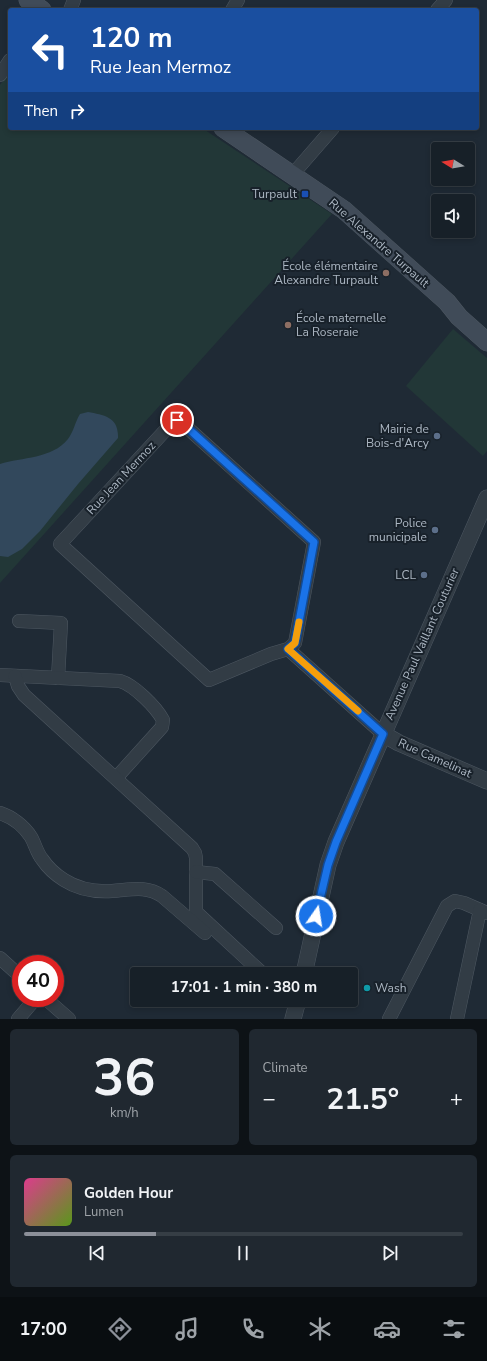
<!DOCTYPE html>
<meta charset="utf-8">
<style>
:root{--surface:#172028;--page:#202830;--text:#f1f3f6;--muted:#9ea3a8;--line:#363e45;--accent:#8c9099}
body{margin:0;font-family:"Nunito Sans",sans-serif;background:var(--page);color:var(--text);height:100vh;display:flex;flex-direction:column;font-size:15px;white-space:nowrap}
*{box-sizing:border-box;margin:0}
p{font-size:13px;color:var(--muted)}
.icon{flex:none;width:22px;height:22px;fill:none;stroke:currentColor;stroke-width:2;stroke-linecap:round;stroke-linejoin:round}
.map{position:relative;height:1019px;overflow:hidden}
.sheet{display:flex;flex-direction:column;gap:10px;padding:10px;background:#0d1216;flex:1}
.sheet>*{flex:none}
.hud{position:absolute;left:8px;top:8px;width:471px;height:122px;border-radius:4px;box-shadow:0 2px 6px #0003,0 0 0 1px var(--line);background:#1a4fa0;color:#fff;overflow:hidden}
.needle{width:26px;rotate:281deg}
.controls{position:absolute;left:431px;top:142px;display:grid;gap:8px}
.controls a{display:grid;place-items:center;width:44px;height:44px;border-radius:4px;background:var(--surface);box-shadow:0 2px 6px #0003,0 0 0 1px var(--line);font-size:20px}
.speed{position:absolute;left:12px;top:955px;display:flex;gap:8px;font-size:20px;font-weight:700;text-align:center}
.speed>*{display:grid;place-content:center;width:52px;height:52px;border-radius:50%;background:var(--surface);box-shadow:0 2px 6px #0003,0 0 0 1px var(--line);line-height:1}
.speed .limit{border:6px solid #d22;background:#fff;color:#111}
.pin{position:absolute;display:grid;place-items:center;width:34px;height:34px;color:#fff;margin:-17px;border:2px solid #fff;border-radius:50%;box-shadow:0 1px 4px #0007}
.me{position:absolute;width:44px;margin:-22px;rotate:13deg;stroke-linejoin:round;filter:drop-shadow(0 0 3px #0008)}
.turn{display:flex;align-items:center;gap:14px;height:84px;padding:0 16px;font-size:18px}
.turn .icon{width:52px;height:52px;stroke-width:2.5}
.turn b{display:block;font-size:28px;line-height:34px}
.then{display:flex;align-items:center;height:38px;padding:0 16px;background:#0003;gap:8px;font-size:15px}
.big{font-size:30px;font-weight:700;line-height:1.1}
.sheet .tile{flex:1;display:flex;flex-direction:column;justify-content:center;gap:6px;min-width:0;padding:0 14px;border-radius:6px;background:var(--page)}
.sheet .dial{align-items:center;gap:0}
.dial b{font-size:52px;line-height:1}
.song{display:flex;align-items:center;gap:12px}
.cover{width:48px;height:48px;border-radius:6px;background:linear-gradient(135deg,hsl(330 70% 55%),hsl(90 70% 35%))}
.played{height:4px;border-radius:2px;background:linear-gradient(90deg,var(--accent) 30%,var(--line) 30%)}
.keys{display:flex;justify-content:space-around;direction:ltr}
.heat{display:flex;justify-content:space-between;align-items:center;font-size:22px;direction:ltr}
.sheet .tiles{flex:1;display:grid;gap:10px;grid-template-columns:1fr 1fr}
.tile:last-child{grid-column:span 2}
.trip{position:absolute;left:130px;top:967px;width:228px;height:40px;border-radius:4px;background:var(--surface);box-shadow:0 2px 6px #0003,0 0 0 1px var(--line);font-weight:700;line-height:40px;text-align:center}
.tabs{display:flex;height:64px;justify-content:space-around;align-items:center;background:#090d10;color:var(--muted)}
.tabs .icon{width:28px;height:28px}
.tabs .active{color:var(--accent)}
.tabs b{font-size:18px;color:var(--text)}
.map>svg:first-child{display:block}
.green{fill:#223737}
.water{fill:#32485c}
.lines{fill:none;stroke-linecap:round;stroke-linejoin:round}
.minor-casing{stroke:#4d5761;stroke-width:14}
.tertiary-casing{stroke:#4d5761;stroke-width:17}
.secondary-casing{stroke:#4d5761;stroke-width:19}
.minor{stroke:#323c45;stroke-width:13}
.tertiary{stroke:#323c45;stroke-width:16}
.secondary{stroke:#404b58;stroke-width:18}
.route-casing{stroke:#114b97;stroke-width:10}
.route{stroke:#1a73e8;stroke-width:7}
.slow{stroke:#f59e0b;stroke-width:7}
.transit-dot{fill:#1a4fb4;stroke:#18212a;stroke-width:1.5}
.education-dot{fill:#8d6e63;stroke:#18212a;stroke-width:1.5}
.service-dot{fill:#5c6f8a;stroke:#18212a;stroke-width:1.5}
.culture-dot{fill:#0f9aa8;stroke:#18212a;stroke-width:1.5}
.labels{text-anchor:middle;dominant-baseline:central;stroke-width:4;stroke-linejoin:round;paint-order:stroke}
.poi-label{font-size:12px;fill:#acb7c3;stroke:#18212a;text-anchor:end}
.street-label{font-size:12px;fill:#acb7c3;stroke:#18212a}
</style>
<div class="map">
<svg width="487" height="1019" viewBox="0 0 487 1019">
<rect width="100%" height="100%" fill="#1f2a35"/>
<g class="green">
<polygon points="10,71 10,128 202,128 332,214 0,583 0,85"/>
<polygon points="453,329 487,358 487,451 483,456 406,386"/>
</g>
<path class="water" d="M 88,412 C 104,415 119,417 118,438 L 78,484 L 40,531 L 22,549 L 8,557 L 0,556 L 0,464 C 22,457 52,459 68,439 C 74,431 75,422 80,414 Z"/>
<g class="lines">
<g class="minor-casing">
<g id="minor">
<polyline points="70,10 74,0"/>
<polyline points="232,10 238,0"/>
<polyline points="437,10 446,0"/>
<polyline points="0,75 10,60"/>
<polyline points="293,174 333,128"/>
<polygon points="177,419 181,422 314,542 295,643 288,649 271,654 209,680 60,544 173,422"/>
<polyline points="19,621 61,623 58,678"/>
<polyline points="288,649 383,734"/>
<path d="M 0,675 L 120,681 C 134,685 156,707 163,720 L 162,727 L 116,778"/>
<polyline points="15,676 18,686 24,695 192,848 195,853 196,858 196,912 263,974"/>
<path d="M 0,813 C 12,817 24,826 31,837 C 35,844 37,853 42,859 C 48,868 56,875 64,880 C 78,889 96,892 112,891 C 130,890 146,885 162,896 L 205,933"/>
<polyline points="196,872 215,874 276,928"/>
<polyline points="0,958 21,977"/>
<polyline points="45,998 69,1019"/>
<polyline points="18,1019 36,998"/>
<polyline points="389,1019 447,906 455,901 464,903 487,913"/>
<polyline points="457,1019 480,910"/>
</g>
</g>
<g class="tertiary-casing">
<g id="tertiary">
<polyline points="383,734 399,743 487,781"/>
<polyline points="304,974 328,865 336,842 487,498"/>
<polyline points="293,1019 298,1000"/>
</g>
</g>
<g class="secondary-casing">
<g id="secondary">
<polyline points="28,0 42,10"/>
<polyline points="223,128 344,210 447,302 459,317 487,342"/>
</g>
</g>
<use href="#minor" class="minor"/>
<use href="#tertiary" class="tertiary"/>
<use href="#secondary" class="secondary"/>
</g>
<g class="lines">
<g class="route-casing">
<polyline id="route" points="177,420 181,422 314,542 295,643 288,649 383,734 336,842 328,865 316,916"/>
</g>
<use href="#route" class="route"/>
<polyline class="slow" points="299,622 295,643 288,649 358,711"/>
</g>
<rect class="transit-dot" x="301" y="190" width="8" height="8" rx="2"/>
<g class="education-dot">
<circle cx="386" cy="273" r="4"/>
<circle cx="288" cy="325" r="4"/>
</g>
<g class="service-dot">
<circle cx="437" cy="436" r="4"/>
<circle cx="435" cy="530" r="4"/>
<circle cx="424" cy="575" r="4"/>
</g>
<circle class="culture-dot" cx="367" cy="988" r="4"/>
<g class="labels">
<g class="poi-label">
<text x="297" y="194">Turpault</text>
<text x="378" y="266">École élémentaire<tspan x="378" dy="14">Alexandre Turpault</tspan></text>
<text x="296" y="318" text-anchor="start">École maternelle<tspan x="296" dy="14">La Roseraie</tspan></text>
<text x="429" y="429">Mairie de<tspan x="429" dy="14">Bois-d'Arcy</tspan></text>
<text x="427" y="523">Police<tspan x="427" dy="14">municipale</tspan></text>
<text x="416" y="575">LCL</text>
<text x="375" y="988" text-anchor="start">Wash</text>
</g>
<g class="street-label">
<text transform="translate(379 243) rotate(41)">Rue Alexandre Turpault</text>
<text transform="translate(121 478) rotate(-47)">Rue Jean Mermoz</text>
<text transform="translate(422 644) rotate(-66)">Avenue Paul Vaillant Couturier</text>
<text transform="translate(435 758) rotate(24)">Rue Camelinat</text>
</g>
</g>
</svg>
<div class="controls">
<a><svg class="needle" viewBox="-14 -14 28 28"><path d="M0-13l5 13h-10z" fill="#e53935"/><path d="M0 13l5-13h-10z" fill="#9ea3a8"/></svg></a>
<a><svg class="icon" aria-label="sound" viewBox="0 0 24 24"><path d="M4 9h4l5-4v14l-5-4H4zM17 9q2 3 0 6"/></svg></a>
</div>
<div class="speed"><div class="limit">40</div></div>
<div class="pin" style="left:177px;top:420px;background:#d93025"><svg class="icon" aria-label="arrive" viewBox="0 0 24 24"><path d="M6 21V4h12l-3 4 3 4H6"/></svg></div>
<svg class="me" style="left:316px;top:916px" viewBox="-20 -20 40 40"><circle r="17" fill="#1a73e8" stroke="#fff" stroke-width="3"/><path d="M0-11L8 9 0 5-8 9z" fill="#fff"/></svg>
<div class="trip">17:01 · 1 min · 380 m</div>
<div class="hud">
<div class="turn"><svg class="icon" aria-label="left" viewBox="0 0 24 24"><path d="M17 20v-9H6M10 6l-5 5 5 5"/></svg><div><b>120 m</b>Rue Jean Mermoz</div></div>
<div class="then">Then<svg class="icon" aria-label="right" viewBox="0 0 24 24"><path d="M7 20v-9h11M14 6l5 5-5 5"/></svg></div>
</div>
</div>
<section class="sheet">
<div class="tiles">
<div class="tile dial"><b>36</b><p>km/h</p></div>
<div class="tile"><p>Climate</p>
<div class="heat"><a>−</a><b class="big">21.5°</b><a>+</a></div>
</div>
<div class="tile">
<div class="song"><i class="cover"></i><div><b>Golden Hour</b><p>Lumen</p></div></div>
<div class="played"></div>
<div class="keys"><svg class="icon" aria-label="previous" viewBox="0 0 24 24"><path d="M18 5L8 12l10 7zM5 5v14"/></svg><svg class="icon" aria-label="pause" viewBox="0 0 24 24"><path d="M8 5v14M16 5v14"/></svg><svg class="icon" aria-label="next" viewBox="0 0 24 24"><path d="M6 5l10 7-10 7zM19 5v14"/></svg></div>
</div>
</div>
</section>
<nav class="tabs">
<b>17:00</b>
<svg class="icon active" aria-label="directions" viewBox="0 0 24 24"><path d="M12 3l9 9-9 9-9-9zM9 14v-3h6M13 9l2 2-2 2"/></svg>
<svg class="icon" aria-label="music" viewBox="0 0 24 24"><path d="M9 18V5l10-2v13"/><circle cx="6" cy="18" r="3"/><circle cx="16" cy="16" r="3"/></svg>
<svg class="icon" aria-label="phone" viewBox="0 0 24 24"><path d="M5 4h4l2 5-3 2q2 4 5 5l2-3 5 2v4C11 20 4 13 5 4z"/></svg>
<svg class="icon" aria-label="climate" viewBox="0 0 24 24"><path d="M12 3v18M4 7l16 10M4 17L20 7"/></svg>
<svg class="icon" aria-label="car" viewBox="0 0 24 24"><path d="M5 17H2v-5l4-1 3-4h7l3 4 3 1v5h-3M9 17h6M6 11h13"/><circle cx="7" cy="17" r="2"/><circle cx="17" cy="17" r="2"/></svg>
<svg class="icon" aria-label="filters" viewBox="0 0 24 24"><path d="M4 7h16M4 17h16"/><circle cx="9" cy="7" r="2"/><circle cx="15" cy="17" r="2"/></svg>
</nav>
